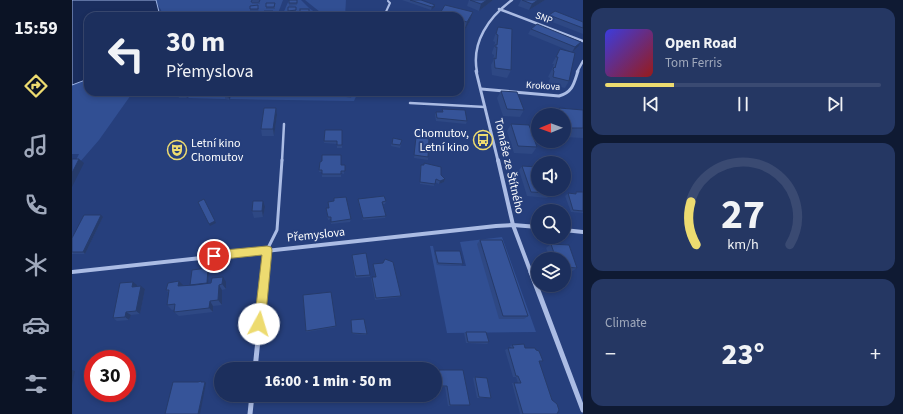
<!DOCTYPE html>
<meta charset="utf-8">
<style>
:root{--surface:#1c2f5d;--page:#253763;--text:#f1f3f6;--muted:#a0a9bc;--line:#3a4a72;--accent:#eddb70}
body{margin:0;font-family:"Source Sans 3",sans-serif;background:var(--page);color:var(--text);height:100vh;display:flex;flex-direction:column;font-size:15px;white-space:nowrap}
*{box-sizing:border-box;margin:0}
p{font-size:13px;color:var(--muted)}
.icon{flex:none;width:22px;height:22px;fill:none;stroke:currentColor;stroke-width:2;stroke-linecap:round;stroke-linejoin:round}
.map{position:relative;flex:1;overflow:hidden}
.side{display:flex;flex-direction:column;gap:8px;padding:8px;background:#0f1a33;width:320px}
.side>*{flex:none}
.top-card{position:absolute;left:12px;top:12px;width:380px;height:84px;border-radius:12px;box-shadow:0 2px 6px #0003,0 0 0 1px var(--line);background:#1c2f5d;color:var(--text);overflow:hidden}
.needle{width:26px;rotate:269deg}
.buttons{position:absolute;left:459px;top:108px;display:grid;gap:8px}
.buttons a{display:grid;place-items:center;width:40px;height:40px;border-radius:50%;background:var(--surface);box-shadow:0 2px 6px #0003,0 0 0 1px var(--line);font-size:20px}
.speed{position:absolute;left:12px;top:350px;display:flex;gap:8px;font-size:20px;font-weight:700;text-align:center}
.speed>*{display:grid;place-content:center;width:52px;height:52px;border-radius:50%;background:var(--surface);box-shadow:0 2px 6px #0003,0 0 0 1px var(--line);line-height:1}
.speed .limit{border:6px solid #d22;background:#fff;color:#111}
.pin{position:absolute;display:grid;place-items:center;width:34px;height:34px;color:#fff;margin:-17px;border:2px solid #fff;border-radius:50%;box-shadow:0 1px 4px #0007}
.me{position:absolute;width:44px;margin:-22px;rotate:6deg;stroke-linejoin:round;filter:drop-shadow(0 0 3px #0008)}
.turn{display:flex;align-items:center;gap:14px;height:84px;padding:0 16px;font-size:18px}
.turn .icon{width:52px;height:52px;stroke-width:2.5}
.turn b{display:block;font-size:28px;line-height:34px}
.big{font-size:30px;font-weight:800;line-height:1.1}
.side .card{flex:1;display:flex;flex-direction:column;justify-content:center;gap:6px;min-width:0;padding:0 14px;border-radius:12px;background:var(--page)}
.side .dial{align-items:center;gap:0}
.dial svg{height:104px;overflow:visible;fill:none;stroke:var(--line);stroke-width:7;stroke-linecap:round;text-anchor:middle}
.dial text{fill:var(--text);stroke:none}
.song{display:flex;align-items:center;gap:12px}
.cover{width:48px;height:48px;border-radius:6px;background:linear-gradient(135deg,hsl(240 70% 55%),hsl(0 70% 35%))}
.played{height:4px;border-radius:2px;background:linear-gradient(90deg,var(--accent) 25%,var(--line) 25%)}
.keys{display:flex;justify-content:space-around;direction:ltr}
.heat{display:flex;justify-content:space-between;align-items:center;font-size:22px;direction:ltr}
.trip{position:absolute;left:142px;top:362px;width:228px;height:40px;border-radius:20px;background:var(--surface);box-shadow:0 2px 6px #0003,0 0 0 1px var(--line);font-weight:800;line-height:40px;text-align:center}
main{display:flex;flex:1;min-height:0}
.menu{display:flex;flex-direction:column;width:72px;justify-content:space-around;align-items:center;background:#0b1325;color:var(--muted)}
.menu .icon{width:28px;height:28px}
.menu .current{color:var(--accent)}
.menu b{font-size:18px;color:var(--text)}
.map>svg:first-child{display:block}
.green{fill:#314f93}
.water{fill:#1a2d5d;stroke:#9fb5e5}
.lines{fill:none;stroke-linecap:round;stroke-linejoin:round}
.service-far2{stroke:#abbce4;stroke-width:2}
.service-far1{stroke:#abbce4;stroke-width:2.5}
.service{stroke:#abbce4;stroke-width:3}
.minor-far3{stroke:#abbce4;stroke-width:2.5}
.minor-far2{stroke:#abbce4;stroke-width:3}
.minor-far1{stroke:#abbce4;stroke-width:4}
.minor{stroke:#abbce4;stroke-width:5}
.wall{fill:#2e4884}
.shaded-wall{fill:#263b6b}
.building{fill:#365499;stroke:#263b6b}
.route{fill:#eddb70;stroke:#9a8e49}
.labels{text-anchor:middle;dominant-baseline:central;stroke-width:4;stroke-linejoin:round;paint-order:stroke}
.far-street-label{font-size:10px;fill:#fff;stroke:#263f7c}
.poi-label{font-size:12px;fill:#fff;stroke:#263f7c;text-anchor:end}
.street-label{font-size:12px;fill:#fff;stroke:#263f7c}
</style>
<main>
<nav class="menu">
<b>15:59</b>
<svg class="icon current" aria-label="directions" viewBox="0 0 24 24"><path d="M12 3l9 9-9 9-9-9zM9 14v-3h6M13 9l2 2-2 2"/></svg>
<svg class="icon" aria-label="music" viewBox="0 0 24 24"><path d="M9 18V5l10-2v13"/><circle cx="6" cy="18" r="3"/><circle cx="16" cy="16" r="3"/></svg>
<svg class="icon" aria-label="phone" viewBox="0 0 24 24"><path d="M5 4h4l2 5-3 2q2 4 5 5l2-3 5 2v4C11 20 4 13 5 4z"/></svg>
<svg class="icon" aria-label="climate" viewBox="0 0 24 24"><path d="M12 3v18M4 7l16 10M4 17L20 7"/></svg>
<svg class="icon" aria-label="car" viewBox="0 0 24 24"><path d="M5 17H2v-5l4-1 3-4h7l3 4 3 1v5h-3M9 17h6M6 11h13"/><circle cx="7" cy="17" r="2"/><circle cx="17" cy="17" r="2"/></svg>
<svg class="icon" aria-label="filters" viewBox="0 0 24 24"><path d="M4 7h16M4 17h16"/><circle cx="9" cy="7" r="2"/><circle cx="15" cy="17" r="2"/></svg>
</nav>
<div class="map">
<svg width="511" height="414" viewBox="0 0 511 414">
<rect width="100%" height="100%" fill="#263f7c"/>
<g class="green">
<polygon points="83,0 211,0 205,16 90,16 89,10"/>
<polygon points="217,0 229,0 237,8 248,16 210,16"/>
<polygon points="233,0 274,0 273,16 253,16"/>
<polygon points="16,80 16,92 61,92 27,140 7,163 2,164 7,154 0,154 0,85"/>
<polygon points="65,92 155,92 153,99 117,98 116,97 117,94 107,97 63,96"/>
<polygon points="160,92 178,92 177,96 191,96 193,92 286,92 282,101 158,99"/>
<polygon points="430,237 464,332 375,333 358,246 361,246 365,265 394,266 388,242"/>
</g>
<polygon class="water" points="0,0 84,0 88,16 16,16 16,79 0,85"/>
<g class="lines">
<polyline class="service-far2" points="312,16 318,3 316,1"/>
<g class="service-far1">
<polyline points="338,103 413,107"/>
<polyline points="210,161 212,124"/>
</g>
<polyline class="service" points="195,250 205,230 210,160"/>
<g class="minor-far3">
<polyline points="427,9 511,41"/>
<path d="M 405,72 C 399,42 417,17 440,0"/>
<polyline points="505,72 511,61"/>
</g>
<g class="minor-far2">
<polyline points="404,71 426,161"/>
<path d="M 409,89 L 487,96 C 501,92 502,83 506,71"/>
</g>
<g class="minor-far1">
<polyline points="426,160 441,225 459,273"/>
<polyline points="492,230 511,232"/>
<polyline points="0,272 424,226 441,225 466,227"/>
<polyline points="193,273 195,250"/>
</g>
<g class="minor">
<polyline points="459,272 511,410"/>
<polyline points="183,369 193,272"/>
<polyline points="178,414 180,395"/>
</g>
</g>
<g class="wall">
<rect x="180" y="0" width="8" height="4"/>
<polygon points="217,0 225,0 225,5 217,6"/>
<polygon points="330,0 349,0 363,5 363,7 359,10"/>
<polygon points="397,0 421,0 407,11 395,6"/>
<polygon points="449,0 473,0 457,10 446,6"/>
<polygon points="203,5 203,9 194,9 194,7"/>
<polygon points="373,5 401,12 398,21 392,31 388,29 388,16 366,16"/>
<rect x="216" y="7" width="8" height="6"/>
<polygon points="187,8 186,12 178,12 178,9"/>
<polygon points="228,9 237,9 237,15 229,15"/>
<polygon points="201,13 201,16 192,16 192,15"/>
<polygon points="477,15 511,22 511,34 475,20"/>
<polygon points="426,27 439,70 435,78 420,75 419,65 421,61 422,55 420,54 420,52 422,47 423,42 421,41"/>
<polygon points="459,29 506,47 500,52 456,34"/>
<polygon points="488,49 497,81 493,88 476,84 478,78 476,77 480,69 482,64 480,64"/>
<polygon points="388,70 392,86 388,95 353,93 353,92 388,92"/>
<polygon points="429,91 452,110 448,117 431,116 425,98"/>
<polygon points="154,92 160,92 157,100 153,99 153,96"/>
<polygon points="176,92 189,92 188,96 177,96"/>
<polygon points="281,92 279,98 269,96 269,94"/>
<polygon points="117,94 115,98 107,98 106,95"/>
<polygon points="487,108 511,110 511,138 492,137 492,115 482,115"/>
<polygon points="370,109 395,121 394,124 364,121 363,115 364,112 370,112"/>
<polygon points="205,115 202,136 190,136 189,129"/>
<polygon points="439,124 465,147 460,154 442,153 435,131"/>
<polygon points="253,130 270,130 270,148 265,148 265,144 252,143"/>
<polygon points="344,137 356,157 356,160 342,158"/>
<polygon points="321,138 330,140 328,148 319,146"/>
<polygon points="352,163 369,175 373,179 372,182 367,184 363,182 362,186 348,184 348,167 349,165 351,165"/>
<polygon points="269,165 273,165 272,174 269,173 269,177 250,177 250,172 247,172 247,170"/>
<polygon points="450,166 479,193 475,198 455,196 447,170"/>
<polygon points="504,192 511,192 511,213 499,212 493,196 496,193 502,194"/>
<polygon points="262,198 279,219 278,222 259,224 259,219 256,220 254,208 257,208 256,202 262,201"/>
<polygon points="286,199 314,201 313,204 311,204 314,216 313,218 291,220 286,201"/>
<polygon points="193,207 191,217 182,218 180,211"/>
<polygon points="31,217 13,254 0,254 0,238"/>
<polygon points="408,240 456,316 452,319 427,319 405,244"/>
<polygon points="479,244 505,268 499,272 492,271 492,259 478,259 474,248"/>
<polygon points="363,251 391,264 389,266 365,265 362,253"/>
<polygon points="280,255 298,275 298,277 283,278 280,257"/>
<polygon points="301,264 329,296 328,297 303,300 299,279 300,277 303,277 301,266"/>
<polygon points="136,268 137,270 136,283 154,282 154,289 150,290 150,305 141,306 141,312 107,316 102,312 103,309 100,310 95,305 97,293 94,290 107,281 111,286 118,285"/>
<polygon points="65,285 65,286 69,286 73,289 68,314 59,315 57,320 45,321 41,318"/>
<polygon points="231,295 264,326 264,327 234,332"/>
<polygon points="279,320 295,334 294,335 280,334"/>
<polygon points="394,332 417,342 415,344 394,343 392,333"/>
<polygon points="440,345 453,348 464,350 471,361 467,362 485,414 448,414 440,383 446,383 444,377 441,377 433,350 436,348 439,348 438,346"/>
<polygon points="367,370 398,405 376,406 373,387 369,387 366,371"/>
<polygon points="403,377 419,398 405,398 401,378"/>
</g>
<g class="shaded-wall">
<polygon points="415,0 421,0 407,11 409,4"/>
<polygon points="466,0 473,0 457,10 460,4"/>
<polygon points="363,5 363,7 359,10 360,7"/>
<polygon points="401,12 398,21 392,31 395,22"/>
<polygon points="509,42 506,47 500,52 503,47"/>
<polygon points="116,92 117,94 115,98 114,96"/>
<polygon points="158,92 160,92 157,100 157,97"/>
<polygon points="204,108 205,115 202,136 201,129"/>
<polygon points="7,159 12,163 0,187 0,173"/>
<polygon points="373,179 372,182 367,184 368,181"/>
<polygon points="191,201 193,207 191,217 190,211"/>
<polygon points="29,215 31,217 13,254 11,252"/>
<polygon points="143,221 144,223 138,226 137,224"/>
<polygon points="136,268 137,270 136,285 135,283"/>
<polygon points="151,277 154,282 154,289 150,284"/>
<polygon points="107,281 112,286 106,286"/>
<polygon points="61,282 65,285 64,290 60,287"/>
<polygon points="147,285 150,290 150,305 146,300"/>
<polygon points="69,286 73,289 68,314 64,311"/>
<polygon points="138,301 141,306 141,312 137,308"/>
<polygon points="54,312 59,315 57,320 53,317"/>
<polygon points="0,370 3,371 0,385"/>
<polygon points="133,382 134,383 128,414 126,414"/>
</g>
<g class="building">
<polygon points="180,0 188,0 187,2 179,2"/>
<rect x="217" y="0" width="8" height="3"/>
<polygon points="338,0 349,0 363,5 360,7"/>
<polygon points="398,0 415,0 409,4"/>
<polygon points="450,0 466,0 460,4"/>
<polygon points="194,3 203,3 202,7 194,7"/>
<polygon points="186,5 186,9 178,9 178,6"/>
<polygon points="373,5 401,12 395,22 388,20 388,16 372,16 367,15"/>
<polygon points="216,7 224,7 224,10 216,11"/>
<rect x="228" y="9" width="9" height="4"/>
<polygon points="192,11 201,11 200,15 192,15"/>
<polygon points="483,11 511,22 511,28 477,15"/>
<rect x="210" y="15" width="9" height="1"/>
<polygon points="465,24 509,42 503,47 459,29"/>
<polygon points="426,27 440,29 439,70 423,68 422,58 424,59 425,47 423,47 423,45 425,45 426,35 424,34"/>
<polygon points="388,35 390,36 389,48 388,48"/>
<polygon points="488,49 503,53 497,81 481,77 482,71 481,70 482,67 483,68 486,57 484,57"/>
<polygon points="388,70 392,86 388,86"/>
<polygon points="429,91 445,92 452,110 435,109"/>
<polygon points="107,92 116,92 114,96 106,95"/>
<polygon points="154,92 158,92 157,97 153,96"/>
<polygon points="270,92 281,92 280,95 269,94"/>
<polygon points="192,108 204,108 201,129 189,129"/>
<polygon points="487,108 511,110 511,128 496,128 492,120 492,115 490,115"/>
<polygon points="370,109 393,110 395,121 365,118 364,112 371,112"/>
<polygon points="439,124 457,125 465,147 446,146"/>
<polygon points="253,130 270,130 270,145 265,145 265,141 252,141"/>
<polygon points="344,137 357,139 356,157 342,155"/>
<polygon points="321,138 330,140 328,145 320,144"/>
<polygon points="250,155 269,155 269,165 273,165 273,171 269,171 269,174 250,174 250,170 247,170 248,162 250,161"/>
<polygon points="0,159 7,159 0,173"/>
<polygon points="352,163 369,167 369,175 373,179 368,181 364,179 363,184 348,182 349,165 352,165"/>
<polygon points="450,166 466,167 466,189 478,189 479,193 459,192"/>
<polygon points="504,192 511,192 511,211 501,210 496,193 504,194"/>
<polygon points="312,196 314,201 310,202 314,216 291,218 286,199"/>
<polygon points="274,197 279,219 259,222 259,217 256,217 254,208 257,208 256,202 262,201 262,198"/>
<polygon points="132,199 143,221 137,224 126,202"/>
<polygon points="181,201 191,201 190,211 180,211"/>
<polygon points="12,215 29,215 11,252 0,252 0,238"/>
<polygon points="408,240 430,240 456,316 431,316"/>
<polygon points="479,244 497,245 505,268 492,267 492,259 484,259"/>
<polygon points="363,251 388,251 391,264 366,263"/>
<polygon points="294,253 298,275 284,276 280,255"/>
<polygon points="313,259 321,262 329,296 304,298 300,277 304,277 301,264 311,263"/>
<polygon points="136,268 135,283 118,285 120,270"/>
<polygon points="151,277 150,284 147,285 146,300 138,301 137,308 102,312 103,304 95,305 97,290 94,290 96,283 107,281 106,286 123,285 139,283 140,278"/>
<polygon points="61,282 60,287 69,286 64,311 54,312 53,317 41,318 48,283"/>
<polygon points="259,292 264,326 234,331 231,295"/>
<polygon points="292,319 295,334 280,333 279,320"/>
<polygon points="394,332 414,332 417,342 396,342"/>
<polygon points="452,344 453,348 463,348 464,350 467,351 471,361 467,361 480,400 485,404 487,410 485,414 451,414 442,383 449,383 446,376 444,376 436,348 442,348 440,345"/>
<polygon points="367,370 391,370 398,405 378,405 375,386 370,386"/>
<polygon points="403,377 415,378 419,398 407,397"/>
<polygon points="129,381 129,382 133,382 126,414 93,414 101,382 126,382"/>
</g>
<polygon class="route" points="195,246 199,247 200,250 193,324 191,328 187,330 183,328 182,324 190,255 142,260 139,259 137,256 139,253 142,251"/>
<defs>
<g id="bus-ring" transform="scale(1)"><circle r="9.5" fill="#263f7c" stroke="#eddb70" stroke-width="1.5"/><path d="M-5-6H5V4H4V6H2V4H-2V6H-4V4H-5ZM-3.5-4V0h7V-4ZM-3.5 1.2v1.5H-2V1.2ZM2 1.2v1.5H3.5V1.2Z" fill="#eddb70"/></g>
<g id="theatre-ring" transform="scale(1)"><circle r="9.5" fill="#263f7c" stroke="#eddb70" stroke-width="1.5"/><path d="M-5-5.5Q0-4 5-5.5V0Q5 5 0 6Q-5 5-5 0ZM-3.3-2.5H-1v1.5H-3.3ZM1-2.5H3.3v1.5H1ZM-2.8 1Q0 5.5 2.8 1Z" fill="#eddb70"/></g>
</defs>
<g fill-rule="evenodd">
<use href="#bus-ring" x="411" y="140"/>
<use href="#theatre-ring" x="105" y="150"/>
</g>
<g class="labels">
<g class="far-street-label">
<text transform="translate(472 18) rotate(21)">SNP</text>
<text transform="translate(471 86) rotate(3)">Krokova</text>
</g>
<g class="poi-label">
<text x="397" y="133">Chomutov,<tspan x="397" dy="14">Letní kino</tspan></text>
<text x="119" y="143" text-anchor="start">Letní kino<tspan x="119" dy="14">Chomutov</tspan></text>
</g>
<g class="street-label">
<text transform="translate(437 166) rotate(77)">Tomáše ze Štítného</text>
<text transform="translate(244 235) rotate(-6)">Přemyslova</text>
</g>
</g>
</svg>
<div class="buttons">
<a><svg class="needle" viewBox="-14 -14 28 28"><path d="M0-13l5 13h-10z" fill="#e53935"/><path d="M0 13l5-13h-10z" fill="#a0a9bc"/></svg></a>
<a><svg class="icon" aria-label="sound" viewBox="0 0 24 24"><path d="M4 9h4l5-4v14l-5-4H4zM17 9q2 3 0 6"/></svg></a>
<a><svg class="icon" aria-label="search" viewBox="0 0 24 24"><circle cx="10" cy="10" r="6"/><path d="M15 15l6 6"/></svg></a>
<a><svg class="icon" aria-label="layers" viewBox="0 0 24 24"><path d="M12 4l9 5-9 5-9-5zM3 14l9 5 9-5"/></svg></a>
</div>
<div class="speed"><div class="limit">30</div></div>
<div class="pin" style="left:142px;top:256px;background:#d93025"><svg class="icon" aria-label="arrive" viewBox="0 0 24 24"><path d="M6 21V4h12l-3 4 3 4H6"/></svg></div>
<svg class="me" style="left:187px;top:324px" viewBox="-20 -20 40 40"><circle r="19" fill="#fff"/><path d="M0-13L10 11 0 6-10 11z" fill="#eddb70"/></svg>
<div class="trip">16:00 · 1 min · 50 m</div>
<div class="top-card">
<div class="turn"><svg class="icon" aria-label="left" viewBox="0 0 24 24"><path d="M17 20v-9H6M10 6l-5 5 5 5"/></svg><div><b>30 m</b>Přemyslova</div></div>
</div>
</div>
<section class="side">
<div class="card">
<div class="song"><i class="cover"></i><div><b>Open Road</b><p>Tom Ferris</p></div></div>
<div class="played"></div>
<div class="keys"><svg class="icon" aria-label="previous" viewBox="0 0 24 24"><path d="M18 5L8 12l10 7zM5 5v14"/></svg><svg class="icon" aria-label="pause" viewBox="0 0 24 24"><path d="M8 5v14M16 5v14"/></svg><svg class="icon" aria-label="next" viewBox="0 0 24 24"><path d="M6 5l10 7-10 7zM19 5v14"/></svg></div>
</div>
<div class="card dial"><svg viewBox="0 0 100 80">
<path d="M14 69A42 42 0 1 1 86 69"/>
<path d="M14 69A42 42 0 0 1 10 36" stroke="#eddb70"/>
<text x="50" y="56" font-size="32" font-weight="700">27</text>
<text x="50" y="72" font-size="11">km/h</text>
</svg></div>
<div class="card"><p>Climate</p>
<div class="heat"><a>−</a><b class="big">23°</b><a>+</a></div>
</div>
</section>
</main>
